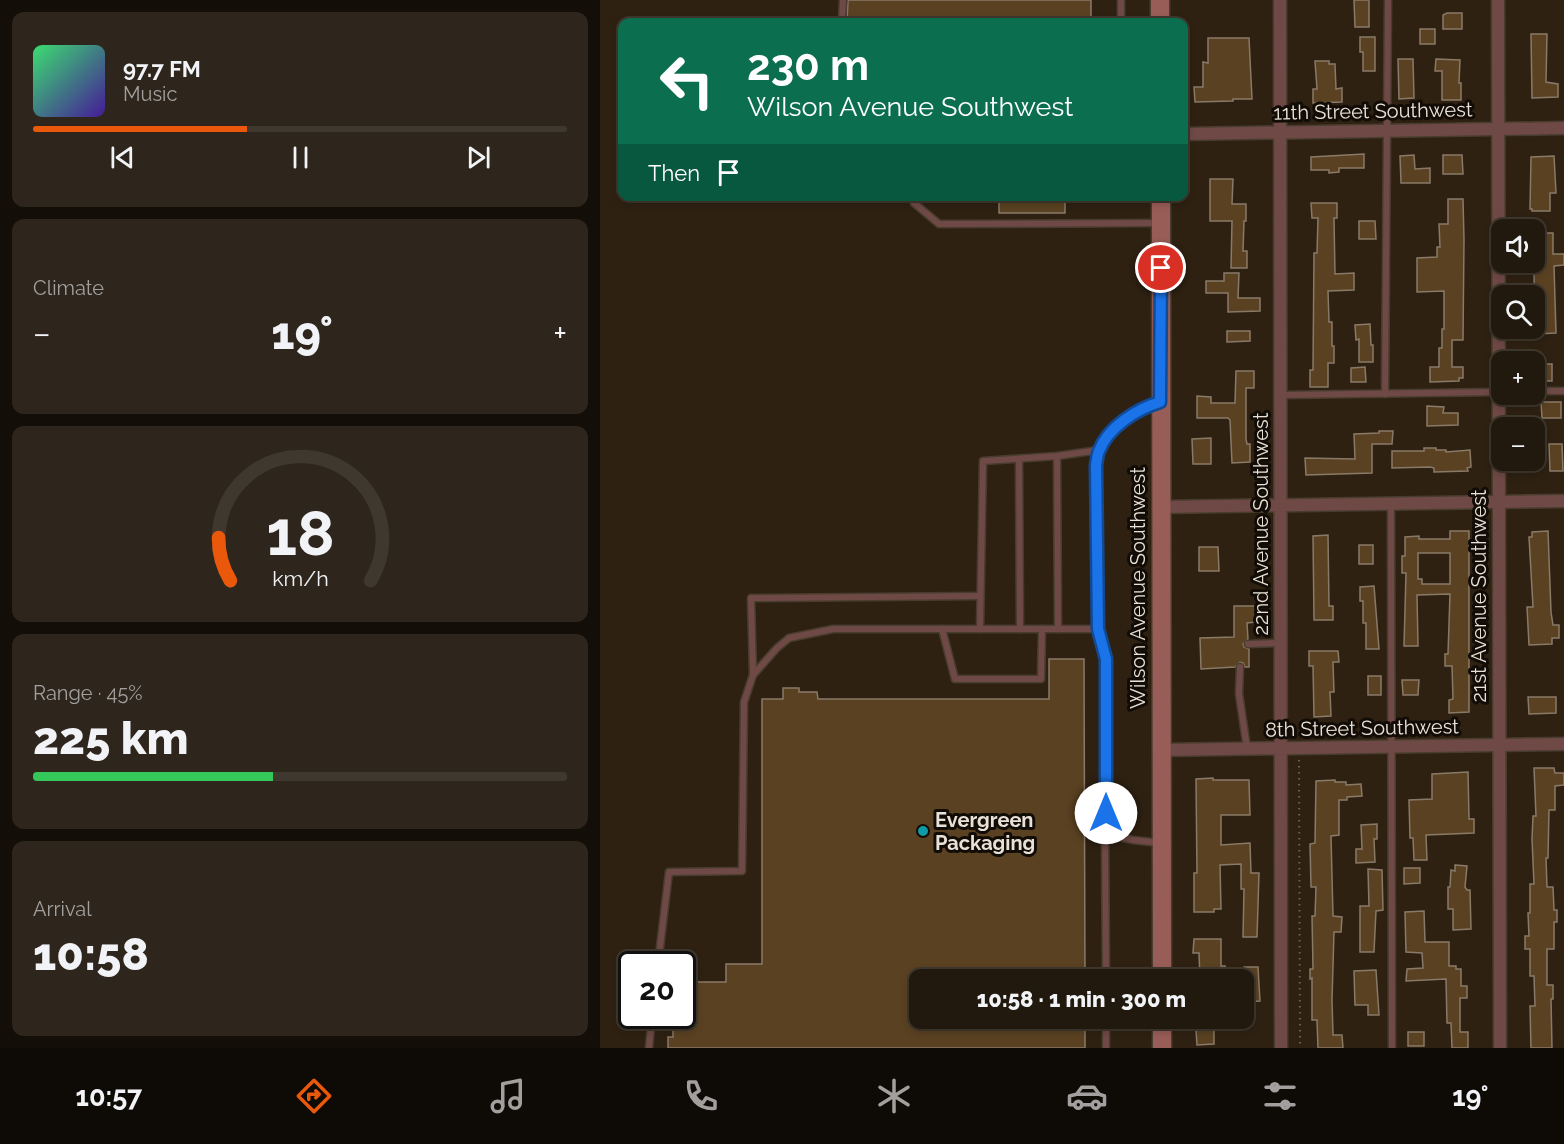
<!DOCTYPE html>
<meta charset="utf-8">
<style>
:root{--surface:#22190e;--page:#2e261c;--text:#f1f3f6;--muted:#a2a09e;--line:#3f382e;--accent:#ea580c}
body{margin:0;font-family:Raleway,sans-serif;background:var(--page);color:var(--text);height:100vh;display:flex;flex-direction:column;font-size:22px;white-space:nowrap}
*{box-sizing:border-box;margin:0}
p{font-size:20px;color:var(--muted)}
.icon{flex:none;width:33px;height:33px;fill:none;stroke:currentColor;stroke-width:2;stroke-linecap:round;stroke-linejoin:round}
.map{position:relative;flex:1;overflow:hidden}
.drawer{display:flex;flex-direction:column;gap:12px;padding:12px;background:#130e08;width:600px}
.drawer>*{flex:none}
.guide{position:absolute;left:18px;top:18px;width:570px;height:183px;border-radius:12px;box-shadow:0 3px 9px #0003,0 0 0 2px var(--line);background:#0b6e4f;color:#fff;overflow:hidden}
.fabs{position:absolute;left:891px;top:219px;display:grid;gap:12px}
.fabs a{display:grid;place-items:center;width:54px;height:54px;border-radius:12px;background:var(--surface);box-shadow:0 3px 9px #0003,0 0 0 2px var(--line);font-size:30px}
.speed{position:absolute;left:18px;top:951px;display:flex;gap:12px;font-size:30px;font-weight:700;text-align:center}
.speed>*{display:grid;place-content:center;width:78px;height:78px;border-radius:50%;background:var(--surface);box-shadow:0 3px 9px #0003,0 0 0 2px var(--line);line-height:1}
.speed .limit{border:3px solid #111;border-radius:9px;background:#fff;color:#111}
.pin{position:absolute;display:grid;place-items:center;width:51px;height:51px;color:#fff;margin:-26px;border:3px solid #fff;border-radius:50%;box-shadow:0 2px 6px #0007}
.me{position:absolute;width:66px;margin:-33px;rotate:0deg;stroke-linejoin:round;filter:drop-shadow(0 0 4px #0008)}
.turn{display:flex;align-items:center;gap:21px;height:126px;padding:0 30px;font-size:27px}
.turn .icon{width:78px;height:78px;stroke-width:2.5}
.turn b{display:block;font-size:42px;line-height:51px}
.then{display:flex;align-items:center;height:57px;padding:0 30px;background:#0003;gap:12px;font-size:22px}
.big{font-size:45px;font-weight:800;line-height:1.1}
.drawer .widget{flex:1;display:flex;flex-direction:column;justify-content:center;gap:9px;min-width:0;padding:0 21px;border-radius:12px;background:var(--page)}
.drawer .dial{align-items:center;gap:0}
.dial svg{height:156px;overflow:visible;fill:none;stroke:var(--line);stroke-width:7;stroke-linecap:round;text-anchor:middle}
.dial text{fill:var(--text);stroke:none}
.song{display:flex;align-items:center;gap:18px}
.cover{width:72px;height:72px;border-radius:9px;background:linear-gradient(135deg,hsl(140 70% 55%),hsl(260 70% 35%))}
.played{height:6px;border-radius:3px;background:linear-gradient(90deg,var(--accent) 40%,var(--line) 40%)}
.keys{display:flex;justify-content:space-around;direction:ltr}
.heat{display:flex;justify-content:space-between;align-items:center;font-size:33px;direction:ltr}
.charge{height:9px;border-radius:4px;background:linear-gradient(90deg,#34c759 45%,var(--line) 0)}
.trip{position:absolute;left:309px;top:969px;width:345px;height:60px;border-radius:12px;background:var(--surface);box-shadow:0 3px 9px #0003,0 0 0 2px var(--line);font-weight:800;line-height:60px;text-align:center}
.tab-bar{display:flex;height:96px;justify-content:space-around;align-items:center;background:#0e0a06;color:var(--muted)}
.tab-bar .icon{width:42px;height:42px}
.tab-bar .on{color:var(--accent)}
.tab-bar b{font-size:27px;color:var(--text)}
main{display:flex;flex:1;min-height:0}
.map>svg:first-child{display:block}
.building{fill:#5a4122;stroke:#897a68;stroke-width:1.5;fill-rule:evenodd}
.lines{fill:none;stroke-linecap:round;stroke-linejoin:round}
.service-casing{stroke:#483c2e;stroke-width:9}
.minor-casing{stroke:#483c2e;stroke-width:15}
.secondary-casing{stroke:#483c2e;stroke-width:21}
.path{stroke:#6c6154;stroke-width:2;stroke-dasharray:1.5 4.5;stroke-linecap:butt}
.service{stroke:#6f4946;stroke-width:6}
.minor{stroke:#6f4946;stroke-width:12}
.secondary{stroke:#995d58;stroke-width:18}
.route-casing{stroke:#114b97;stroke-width:15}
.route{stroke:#1a73e8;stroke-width:10}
.culture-dot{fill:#0f9aa8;stroke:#120c06;stroke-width:2}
.labels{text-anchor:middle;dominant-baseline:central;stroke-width:6;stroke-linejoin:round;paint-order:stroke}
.street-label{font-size:20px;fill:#e9e1d7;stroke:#120c06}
.poi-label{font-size:20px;font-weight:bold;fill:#e9e1d7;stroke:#120c06;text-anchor:start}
</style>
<main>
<section class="drawer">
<div class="widget">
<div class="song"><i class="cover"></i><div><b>97.7 FM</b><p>Music</p></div></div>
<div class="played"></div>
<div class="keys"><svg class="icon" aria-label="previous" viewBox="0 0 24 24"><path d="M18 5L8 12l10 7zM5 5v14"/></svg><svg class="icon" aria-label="pause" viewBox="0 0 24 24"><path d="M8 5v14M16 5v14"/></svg><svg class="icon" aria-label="next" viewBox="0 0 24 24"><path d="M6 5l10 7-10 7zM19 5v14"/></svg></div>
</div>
<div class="widget"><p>Climate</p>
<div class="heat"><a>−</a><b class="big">19°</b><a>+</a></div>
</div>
<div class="widget dial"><svg viewBox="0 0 100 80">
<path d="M14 69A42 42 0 1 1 86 69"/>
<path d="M14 69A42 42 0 0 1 8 47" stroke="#ea580c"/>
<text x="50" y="56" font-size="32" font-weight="700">18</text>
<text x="50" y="72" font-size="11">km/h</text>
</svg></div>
<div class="widget"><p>Range · 45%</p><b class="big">225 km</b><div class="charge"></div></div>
<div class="widget"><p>Arrival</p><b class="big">10:58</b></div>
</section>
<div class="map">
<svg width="964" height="1048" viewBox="0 0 964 1048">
<rect width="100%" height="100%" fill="#2e2112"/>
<g class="building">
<polygon points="248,0 491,0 491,22 247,22"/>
<polygon points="754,0 769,0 769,27 755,27"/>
<polygon points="847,13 862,13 862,29 843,29 843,15"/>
<rect x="820" y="29" width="15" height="15"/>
<polygon points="931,34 947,34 946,82 958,84 958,97 932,98"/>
<polygon points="760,37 775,37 775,71 763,71 763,52 760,52"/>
<polygon points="608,38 649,38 652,99 633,99 633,101 595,102 594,87 603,87 603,62 608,63"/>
<polygon points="798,59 813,59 814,98 799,99"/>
<polygon points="836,59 860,60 859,83 861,83 861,100 842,100 842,71 835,71"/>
<polygon points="715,61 729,61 729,64 735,64 736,89 742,88 742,102 713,103 713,89 717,89"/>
<polygon points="764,154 764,168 739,168 739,172 729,173 729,170 711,170 711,157"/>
<polygon points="814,155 815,169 830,168 830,183 801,183 800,156"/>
<polygon points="843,155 862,155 863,174 843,174"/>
<polygon points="954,156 956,193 950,193 950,211 932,211 932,209 930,209 931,157"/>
<polygon points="610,179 633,179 632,204 646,204 646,221 644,221 643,251 647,251 647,268 631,268 632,221 610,221"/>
<rect x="399" y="196" width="66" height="17"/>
<polygon points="848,199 863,199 864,240 863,340 852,340 852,367 863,367 863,378 859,378 859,381 830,382 830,367 839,367 839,348 842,348 842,329 844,329 844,291 817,292 817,258 837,257 837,247 840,247 839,224 848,224"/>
<polygon points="711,203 737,203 737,218 734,218 735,274 754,273 754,290 728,291 729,322 732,322 732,346 734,346 734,363 728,363 728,387 710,387 710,370 713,370 714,253 717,253 718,218 712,218"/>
<polygon points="759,221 775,221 776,239 759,239"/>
<polygon points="935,233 953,233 953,254 964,254 964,265 954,266 956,333 935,334 934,271 937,271 938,246 935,246"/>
<polygon points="624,273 639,273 638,298 660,298 660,311 628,312 628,293 606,293 606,281 624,281"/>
<polygon points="770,324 771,345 773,345 773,362 759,362 759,339 756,340 755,325"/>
<polygon points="627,331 650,331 650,341 627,342"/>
<rect x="934" y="364" width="18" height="17"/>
<polygon points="765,367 766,382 751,382 751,368"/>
<polygon points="636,371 654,371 654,388 646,388 646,439 647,444 650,444 650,462 632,463 630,420 628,418 597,418 597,396 611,397 611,403 635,403"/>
<polygon points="941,402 961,402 961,418 942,418"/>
<polygon points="827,406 844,407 843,413 858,413 858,425 827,426"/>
<polygon points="779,431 793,431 792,444 772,444 772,473 706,475 705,458 755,459 754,434 779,433"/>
<polygon points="611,438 611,464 593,464 592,439"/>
<polygon points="949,444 962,444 963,471 950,471"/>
<polygon points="824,448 836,448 836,450 846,450 846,452 870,450 871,467 867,468 868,471 834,472 834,468 830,467 792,468 792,451 824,451"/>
<path d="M 850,531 L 869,531 L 869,712 L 849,713 L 849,700 L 853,699 L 852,666 L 845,666 L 845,654 L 848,654 L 850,594 L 817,595 L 818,646 L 804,646 L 806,573 L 802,573 L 802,556 L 805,556 L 805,537 L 819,536 L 819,539 L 850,539 ZM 818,553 L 850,553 L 850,584 L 822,584 L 822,579 L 818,579 Z"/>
<polygon points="948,531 951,612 953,625 959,625 959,638 952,638 952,644 929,645 927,607 933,607 929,537 932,537 932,532"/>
<polygon points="728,535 729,606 733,606 733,620 714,620 713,536"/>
<rect x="759" y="545" width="14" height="19"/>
<polygon points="599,547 618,547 619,571 599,571"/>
<polygon points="774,586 779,649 766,649 766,623 763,623 763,601 760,601 760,587"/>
<polygon points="634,606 656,606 656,622 647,623 648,639 643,644 644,647 649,649 649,667 645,667 643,663 640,662 635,667 601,669 600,638 634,637"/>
<polygon points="709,651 738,651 739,662 733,662 734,692 730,692 731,716 714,717 713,666 709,666"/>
<polygon points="449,659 484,659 485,980 320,980 320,1018 485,1018 485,1048 68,1048 68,1037 73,1037 73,1016 82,1016 82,982 126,982 126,964 162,964 162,699 183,699 183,688 199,688 199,692 217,692 218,699 449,699"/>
<rect x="768" y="676" width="13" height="19"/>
<polygon points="802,680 819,680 818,695 803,695"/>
<polygon points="928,697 956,697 956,713 929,714"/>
<polygon points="934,768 954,768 955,773 964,773 964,785 955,786 955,810 949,810 948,858 946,858 947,887 953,887 954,910 957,910 957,922 954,922 954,949 947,949 947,985 953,985 953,999 951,999 952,1048 931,1048 930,1006 935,1006 934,976 930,976 930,949 925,949 925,936 929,936 928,913 930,913 930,884 934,884 932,839 933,816 936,816"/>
<polygon points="868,772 869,819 874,819 874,833 826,835 827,860 814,860 813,838 810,838 809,800 832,799 832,774"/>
<polygon points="613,778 613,780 649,780 650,815 621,815 621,845 650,843 651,873 659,873 657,937 643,937 644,889 641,889 641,864 620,865 621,909 614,909 614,912 594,912 594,873 597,873 596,779"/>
<polygon points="735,780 735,782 746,782 746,785 761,784 762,796 747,797 747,800 739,800 739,835 731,836 733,916 742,917 741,932 734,932 732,1000 733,1035 742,1035 743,1048 718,1048 717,1020 712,1020 712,978 710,979 710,969 713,969 712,916 715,916 716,887 711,887 710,844 715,843 716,781"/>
<polygon points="777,824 777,839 774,839 775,862 756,863 756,849 762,849 761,825"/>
<polygon points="855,865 867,866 865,887 867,890 870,890 871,929 853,930 853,909 848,909 848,887 850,887 851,870 855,871"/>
<polygon points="804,868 820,868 820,883 804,884"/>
<polygon points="768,869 782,870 783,910 776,911 774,952 760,952 760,906 769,906"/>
<polygon points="824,911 825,942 849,942 849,966 856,966 856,969 861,969 861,986 867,986 867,998 860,998 860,1032 868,1032 868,1048 852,1048 851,1023 847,1023 846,979 806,981 807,969 823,968 822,953 806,952 805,912"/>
<polygon points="594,939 621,939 621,966 625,966 625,980 600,980 599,953 593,953"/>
<polygon points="644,967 658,967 660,1001 645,1002"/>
<polygon points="776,970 779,1015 768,1015 768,1005 755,1005 754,971"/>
<polygon points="596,1030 614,1030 614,1044 597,1045"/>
<rect x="808" y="1032" width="16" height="14"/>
</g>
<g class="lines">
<g class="service-casing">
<g id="service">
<polyline points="521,0 521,22"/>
<polyline points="242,22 243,0"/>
<polyline points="311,196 314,203 339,224 560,223"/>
<polyline points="934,391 964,391"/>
<polyline points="785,394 788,0"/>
<polyline points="681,395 898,392"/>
<path d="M 560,402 C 537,409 508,427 499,451 C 497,455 497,461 496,465 L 498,629 L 505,659 L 505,834 L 533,840 L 560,843"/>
<polyline points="457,456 458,629"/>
<polyline points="419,460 420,629"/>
<polyline points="791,504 792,1048"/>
<polyline points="342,629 355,679 441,679 442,629"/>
<polyline points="380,629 383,461 457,456 499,450"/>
<polyline points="648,644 680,643"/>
<polyline points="640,667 639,694 647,748"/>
<polyline points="153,674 151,598 380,596"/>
<polyline points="505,834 506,980"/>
<polyline points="58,964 69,872 142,871 144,702 153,675 177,648 189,638 233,629 498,629"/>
<polyline points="506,1018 506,1048"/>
<polyline points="49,1048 52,1016"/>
</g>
</g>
<g class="minor-casing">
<g id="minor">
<polyline points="680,0 681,1048"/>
<polyline points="898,0 900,1048"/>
<polyline points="584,134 964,128"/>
<polyline points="561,507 964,501"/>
<polyline points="561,750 964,744"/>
</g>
</g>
<g class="secondary-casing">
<g id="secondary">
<polyline points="560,0 560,22"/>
<polyline points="561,196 562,980"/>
<polyline points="562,1018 562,1048"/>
</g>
</g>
<polyline class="path" points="699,760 700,1048"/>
<use href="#service" class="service"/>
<use href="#minor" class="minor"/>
<use href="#secondary" class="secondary"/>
</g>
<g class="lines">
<g class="route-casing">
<path id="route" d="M 506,813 L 506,659 L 498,629 L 496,465 C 497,461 497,455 499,451 C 508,427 537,409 560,402 L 561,268"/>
</g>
<use href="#route" class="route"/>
</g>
<circle class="culture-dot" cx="323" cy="831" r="6"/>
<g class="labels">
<g class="street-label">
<text transform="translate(773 111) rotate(-1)">11th Street Southwest</text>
<text transform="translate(661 524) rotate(-90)">22nd Avenue Southwest</text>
<text transform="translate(538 588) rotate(-90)">Wilson Avenue Southwest</text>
<text transform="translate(879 596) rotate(-90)">21st Avenue Southwest</text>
<text transform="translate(762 728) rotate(-1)">8th Street Southwest</text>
</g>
<g class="poi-label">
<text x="335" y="820">Evergreen<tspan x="335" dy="23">Packaging</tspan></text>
</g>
</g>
</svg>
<div class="fabs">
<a><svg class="icon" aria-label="sound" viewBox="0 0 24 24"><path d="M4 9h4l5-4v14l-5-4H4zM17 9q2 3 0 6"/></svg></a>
<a><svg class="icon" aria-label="search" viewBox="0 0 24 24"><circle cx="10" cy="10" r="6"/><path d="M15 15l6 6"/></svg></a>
<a>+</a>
<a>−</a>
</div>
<div class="speed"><div class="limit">20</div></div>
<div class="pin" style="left:561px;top:268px;background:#d93025"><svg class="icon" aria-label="arrive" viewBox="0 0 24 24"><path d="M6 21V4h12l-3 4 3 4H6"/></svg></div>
<svg class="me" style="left:506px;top:813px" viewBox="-20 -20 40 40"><circle r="19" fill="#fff"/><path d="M0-13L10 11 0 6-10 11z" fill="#1a73e8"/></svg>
<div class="trip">10:58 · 1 min · 300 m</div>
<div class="guide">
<div class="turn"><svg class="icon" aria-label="left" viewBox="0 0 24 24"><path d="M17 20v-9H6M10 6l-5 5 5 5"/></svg><div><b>230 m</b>Wilson Avenue Southwest</div></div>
<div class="then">Then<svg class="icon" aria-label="arrive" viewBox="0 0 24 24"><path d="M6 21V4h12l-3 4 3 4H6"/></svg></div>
</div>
</div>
</main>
<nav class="tab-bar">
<b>10:57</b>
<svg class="icon on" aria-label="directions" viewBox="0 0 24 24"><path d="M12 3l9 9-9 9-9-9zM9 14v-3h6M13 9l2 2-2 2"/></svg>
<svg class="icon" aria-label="music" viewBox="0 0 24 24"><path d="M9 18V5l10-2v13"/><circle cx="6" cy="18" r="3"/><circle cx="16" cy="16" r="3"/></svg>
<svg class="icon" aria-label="phone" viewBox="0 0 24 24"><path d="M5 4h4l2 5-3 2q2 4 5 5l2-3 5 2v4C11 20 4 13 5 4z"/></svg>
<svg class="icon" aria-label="climate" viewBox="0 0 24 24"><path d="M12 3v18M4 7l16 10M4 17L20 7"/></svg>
<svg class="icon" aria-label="car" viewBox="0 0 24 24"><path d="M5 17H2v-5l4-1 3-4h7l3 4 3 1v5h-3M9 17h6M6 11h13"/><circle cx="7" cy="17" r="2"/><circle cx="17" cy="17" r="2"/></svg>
<svg class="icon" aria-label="filters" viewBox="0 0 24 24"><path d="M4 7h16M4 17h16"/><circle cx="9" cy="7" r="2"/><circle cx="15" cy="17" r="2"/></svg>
<b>19°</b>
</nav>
